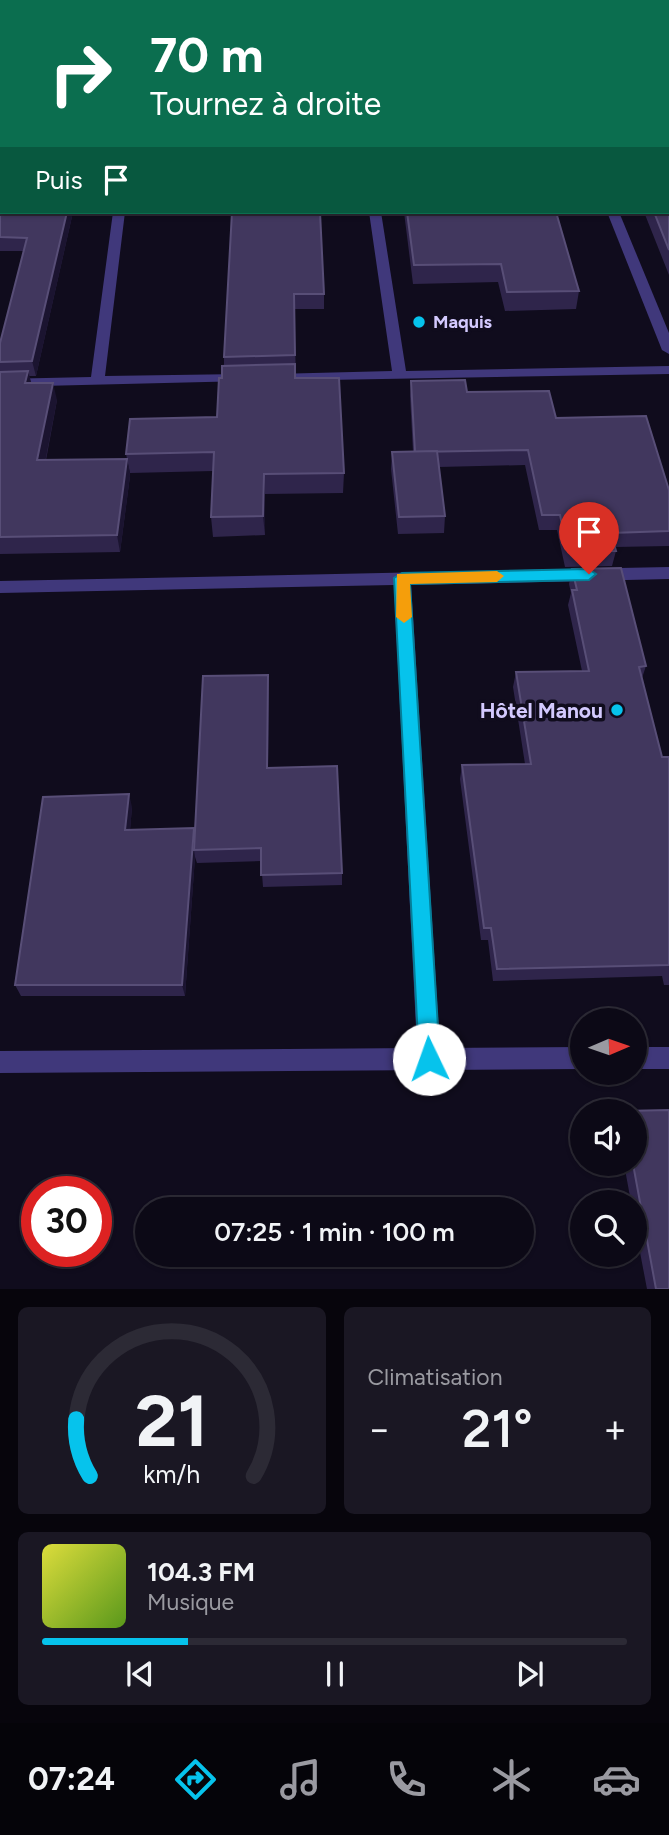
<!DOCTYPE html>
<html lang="fr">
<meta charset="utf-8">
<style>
:root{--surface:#0c0916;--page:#1a1723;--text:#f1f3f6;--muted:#9a9aa1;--line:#2c2a35;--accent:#06c3ec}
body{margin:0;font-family:Figtree,sans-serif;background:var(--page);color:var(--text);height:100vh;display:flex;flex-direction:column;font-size:26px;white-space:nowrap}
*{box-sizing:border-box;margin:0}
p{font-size:23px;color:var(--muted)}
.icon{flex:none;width:38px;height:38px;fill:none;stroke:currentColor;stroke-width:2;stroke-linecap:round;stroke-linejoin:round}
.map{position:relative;height:1289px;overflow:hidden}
.details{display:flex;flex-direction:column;gap:18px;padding:18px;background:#07050c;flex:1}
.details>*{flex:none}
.guide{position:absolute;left:0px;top:0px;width:670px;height:214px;box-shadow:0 2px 5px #0004,0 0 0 2px var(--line);background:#0b6e4f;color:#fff;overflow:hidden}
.needle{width:46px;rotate:88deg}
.tools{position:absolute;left:570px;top:1008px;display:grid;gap:14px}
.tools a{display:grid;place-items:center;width:77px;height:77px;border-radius:50%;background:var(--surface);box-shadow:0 2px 5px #0004,0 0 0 2px var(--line);font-size:35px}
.speed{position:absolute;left:21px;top:1176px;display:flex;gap:14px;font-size:35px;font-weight:700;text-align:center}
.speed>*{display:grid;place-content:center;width:91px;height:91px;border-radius:50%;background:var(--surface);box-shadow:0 2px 5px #0004,0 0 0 2px var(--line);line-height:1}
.speed .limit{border:10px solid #d22;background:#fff;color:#111}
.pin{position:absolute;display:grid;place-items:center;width:60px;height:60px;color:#fff;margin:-72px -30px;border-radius:50% 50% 50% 0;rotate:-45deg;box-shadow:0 0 7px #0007}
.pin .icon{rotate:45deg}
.me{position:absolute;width:77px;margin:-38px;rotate:357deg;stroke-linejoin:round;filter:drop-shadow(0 0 5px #0008)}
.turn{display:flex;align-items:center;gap:24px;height:147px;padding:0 35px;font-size:32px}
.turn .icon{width:91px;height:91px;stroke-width:2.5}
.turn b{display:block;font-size:49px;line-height:60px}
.then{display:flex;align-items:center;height:66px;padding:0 35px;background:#0003;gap:14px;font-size:26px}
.big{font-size:52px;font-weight:600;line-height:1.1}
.details .tile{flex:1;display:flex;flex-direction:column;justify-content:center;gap:10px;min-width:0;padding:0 24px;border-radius:10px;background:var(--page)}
.details .dial{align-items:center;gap:0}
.dial svg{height:182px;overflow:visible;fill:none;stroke:var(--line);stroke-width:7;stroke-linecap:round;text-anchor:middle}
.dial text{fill:var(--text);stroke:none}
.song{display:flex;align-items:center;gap:21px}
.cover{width:84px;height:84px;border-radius:10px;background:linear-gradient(135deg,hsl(60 70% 55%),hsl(90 70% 35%))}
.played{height:7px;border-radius:4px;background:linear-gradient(90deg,var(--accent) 25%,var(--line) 25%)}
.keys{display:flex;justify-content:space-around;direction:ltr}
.heat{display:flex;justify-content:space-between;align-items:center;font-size:38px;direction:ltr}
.details .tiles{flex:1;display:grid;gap:18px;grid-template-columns:1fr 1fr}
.tile:last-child{grid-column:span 2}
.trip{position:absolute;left:135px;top:1197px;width:399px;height:70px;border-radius:35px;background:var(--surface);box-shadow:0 2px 5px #0004,0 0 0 2px var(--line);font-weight:600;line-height:70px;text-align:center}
.menu{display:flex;height:112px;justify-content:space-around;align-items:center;background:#050409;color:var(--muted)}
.menu .icon{width:49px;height:49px}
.menu .on{color:var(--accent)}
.menu b{font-size:32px;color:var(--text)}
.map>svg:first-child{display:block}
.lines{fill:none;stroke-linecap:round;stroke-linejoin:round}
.minor{fill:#40387b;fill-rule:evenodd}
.wall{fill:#2f254b}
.shaded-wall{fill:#1b1430}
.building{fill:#41375e;stroke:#584e77;stroke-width:2}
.route{fill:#06c3ec;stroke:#047f99;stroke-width:2}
.slow{fill:#f59e0b}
.poi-dot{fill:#06c3ec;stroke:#100c1d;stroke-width:2.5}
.labels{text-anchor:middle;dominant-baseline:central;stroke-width:7;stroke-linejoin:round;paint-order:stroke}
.far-poi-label{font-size:18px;font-weight:bold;fill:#d3c9fe;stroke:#100c1d;text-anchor:start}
.poi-label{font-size:21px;font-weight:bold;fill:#d3c9fe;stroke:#100c1d;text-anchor:end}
</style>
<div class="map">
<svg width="669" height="1289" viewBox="0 0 669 1289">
<rect width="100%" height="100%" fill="#100c1d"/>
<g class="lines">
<g class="minor">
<polygon points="147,0 157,0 146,2"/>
<rect x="344" y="0" width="10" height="2"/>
<polygon points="113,212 125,212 105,376 242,374 249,378 247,381 0,387 0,379 91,377"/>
<polygon points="369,212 381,212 406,371 669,366 669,374 269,381 267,378 274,374 392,371"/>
<polygon points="607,212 619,212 669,333 669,354 662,350"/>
<polygon points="669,567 669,579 411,585 440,1048 583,1047 583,1069 0,1073 0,1051 417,1048 394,585 0,593 0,581"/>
<rect x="635" y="1047" width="34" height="22"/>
</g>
</g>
<g class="wall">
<polygon points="0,0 2,2 2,44 0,44"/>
<polygon points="0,68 73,212 36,376 29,376 31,383 57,400 46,460 127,459 130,476 120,552 0,554 0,343 24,251 0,251"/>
<polygon points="669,78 669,275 644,212 668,212"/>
<polygon points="232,212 324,294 324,309 294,309 296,378 344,473 343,493 265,494 265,535 213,537 211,517 213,471 130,473 126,454 217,417 224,366 224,357"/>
<polygon points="404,212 556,212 579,291 576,309 505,311 498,282 413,284"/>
<polygon points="411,381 467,392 556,418 669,490 669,546 615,547 616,551 612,566 565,567 557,530 539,530 525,465 439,467 445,516 444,533 398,534 391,469 392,452 413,452 410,396"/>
<polygon points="572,569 646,666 642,678 662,757 669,757 669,985 664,985 662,976 493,981 488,940 481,940 460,779 462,765 525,764 513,687 516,672 582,671 568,605 571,593 569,584"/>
<polygon points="269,688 268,768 342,873 342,885 263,887 261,861 197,863 195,857 185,996 21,996 15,985 132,807 130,830 195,832"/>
<polygon points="624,1164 635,1164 669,1289 647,1289 635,1226 635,1202 631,1202"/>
</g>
<g class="shaded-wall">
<polygon points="67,212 73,212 36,376 32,361"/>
<polygon points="28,371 33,389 25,383"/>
<polygon points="53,383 57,400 42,478 37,460"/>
<polygon points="127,459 130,476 120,552 117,535"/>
<polygon points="264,474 265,494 265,535 263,516"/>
<polygon points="268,675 269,688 268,781 267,768"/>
<polygon points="129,794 132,807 129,843 125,830"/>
<polygon points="194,828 197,841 194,850 195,857 185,996 182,985"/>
</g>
<g class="building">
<polygon points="0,0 42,0 41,2 2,2 2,31 0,31"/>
<rect x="169" y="0" width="147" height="2"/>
<polygon points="367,0 632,0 633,2 368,2"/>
<polygon points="668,57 669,58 669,250 654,212 668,212"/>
<polygon points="2,63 2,212 67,212 32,361 0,362 0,343 27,238 0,237 0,68"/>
<polygon points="232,212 320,212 324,294 294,294 295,355 224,357"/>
<polygon points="407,212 556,212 579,291 507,292 501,264 414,265"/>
<polygon points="295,364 295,378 339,378 344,473 264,474 263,516 211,517 214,452 126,454 130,419 217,417 219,378 222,378 222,366"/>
<polygon points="28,371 25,383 53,383 37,460 127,459 117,535 0,537 0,372"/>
<polygon points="465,380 467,392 549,391 556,418 646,416 669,490 669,531 611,533 616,551 568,552 560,515 542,515 528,450 415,452 411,381"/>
<polygon points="437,451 445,516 399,517 392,452"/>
<polygon points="621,568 646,666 639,667 662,757 669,757 669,965 497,969 491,928 484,928 462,765 531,764 516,672 589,671 572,590 577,590 572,569"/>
<polygon points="268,675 267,768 337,766 342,873 261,875 261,848 194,850 203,676"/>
<polygon points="129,794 125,830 194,828 182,985 15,985 43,797"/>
<polygon points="669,1110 669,1289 656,1289 633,1164 635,1164 635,1111 623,1111"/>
</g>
<polygon class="route" points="589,569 596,574 589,580 410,584 440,1059 437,1066 429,1069 422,1066 419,1059 394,578 402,573"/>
<polygon class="slow" points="497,571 504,576 497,582 410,584 412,617 404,623 396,617 397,574"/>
<g class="poi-dot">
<circle cx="419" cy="322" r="7"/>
<circle cx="617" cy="710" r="7"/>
</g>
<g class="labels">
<g class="far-poi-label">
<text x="433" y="322">Maquis</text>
</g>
<g class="poi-label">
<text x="603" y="710">Hôtel Manou</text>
</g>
</g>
</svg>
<div class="tools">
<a><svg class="needle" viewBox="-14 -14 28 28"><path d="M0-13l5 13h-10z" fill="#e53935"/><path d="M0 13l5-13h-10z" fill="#9a9aa1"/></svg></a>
<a><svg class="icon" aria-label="sound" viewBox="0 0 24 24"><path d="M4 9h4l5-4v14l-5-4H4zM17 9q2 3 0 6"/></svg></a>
<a><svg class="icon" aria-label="search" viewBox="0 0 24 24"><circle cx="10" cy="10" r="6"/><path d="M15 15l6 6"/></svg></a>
</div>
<div class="speed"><div class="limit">30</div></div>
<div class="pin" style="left:589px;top:574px;background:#d93025"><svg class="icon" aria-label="arrive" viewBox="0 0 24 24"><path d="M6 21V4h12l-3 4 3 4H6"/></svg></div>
<svg class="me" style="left:429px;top:1059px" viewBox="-20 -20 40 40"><circle r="19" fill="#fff"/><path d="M0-13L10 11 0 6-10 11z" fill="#06c3ec"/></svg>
<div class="trip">07:25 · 1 min · 100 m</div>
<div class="guide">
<div class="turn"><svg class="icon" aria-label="right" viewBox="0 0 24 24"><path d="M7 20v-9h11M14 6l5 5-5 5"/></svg><div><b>70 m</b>Tournez à droite</div></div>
<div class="then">Puis<svg class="icon" aria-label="arrive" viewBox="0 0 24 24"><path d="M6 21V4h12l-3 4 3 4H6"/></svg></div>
</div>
</div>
<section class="details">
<div class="tiles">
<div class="tile dial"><svg viewBox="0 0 100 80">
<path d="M14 69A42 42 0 1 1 86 69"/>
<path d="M14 69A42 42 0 0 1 8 44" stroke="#06c3ec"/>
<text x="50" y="56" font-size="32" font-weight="700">21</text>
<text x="50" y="72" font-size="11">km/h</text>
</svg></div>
<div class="tile"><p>Climatisation</p>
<div class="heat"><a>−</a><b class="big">21°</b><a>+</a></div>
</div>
<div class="tile">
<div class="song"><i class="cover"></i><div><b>104.3 FM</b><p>Musique</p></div></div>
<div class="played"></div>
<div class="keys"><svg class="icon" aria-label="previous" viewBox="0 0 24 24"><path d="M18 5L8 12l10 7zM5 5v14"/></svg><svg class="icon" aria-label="pause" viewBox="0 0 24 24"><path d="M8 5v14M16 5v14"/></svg><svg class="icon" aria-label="next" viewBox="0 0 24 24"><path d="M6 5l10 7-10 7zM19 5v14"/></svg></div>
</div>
</div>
</section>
<nav class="menu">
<b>07:24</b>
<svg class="icon on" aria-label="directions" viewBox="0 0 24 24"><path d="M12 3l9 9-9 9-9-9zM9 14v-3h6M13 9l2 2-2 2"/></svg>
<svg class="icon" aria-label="music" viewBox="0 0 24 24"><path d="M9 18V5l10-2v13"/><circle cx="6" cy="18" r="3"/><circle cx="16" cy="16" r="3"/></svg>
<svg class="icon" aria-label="phone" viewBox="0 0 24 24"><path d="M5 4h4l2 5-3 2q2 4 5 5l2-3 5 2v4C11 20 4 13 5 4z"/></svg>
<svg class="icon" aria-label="climate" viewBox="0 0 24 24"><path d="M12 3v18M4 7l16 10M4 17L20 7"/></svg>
<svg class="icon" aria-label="car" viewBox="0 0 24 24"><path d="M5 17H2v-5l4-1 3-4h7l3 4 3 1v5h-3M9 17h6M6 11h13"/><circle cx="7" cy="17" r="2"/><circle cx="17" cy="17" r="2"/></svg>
</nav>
